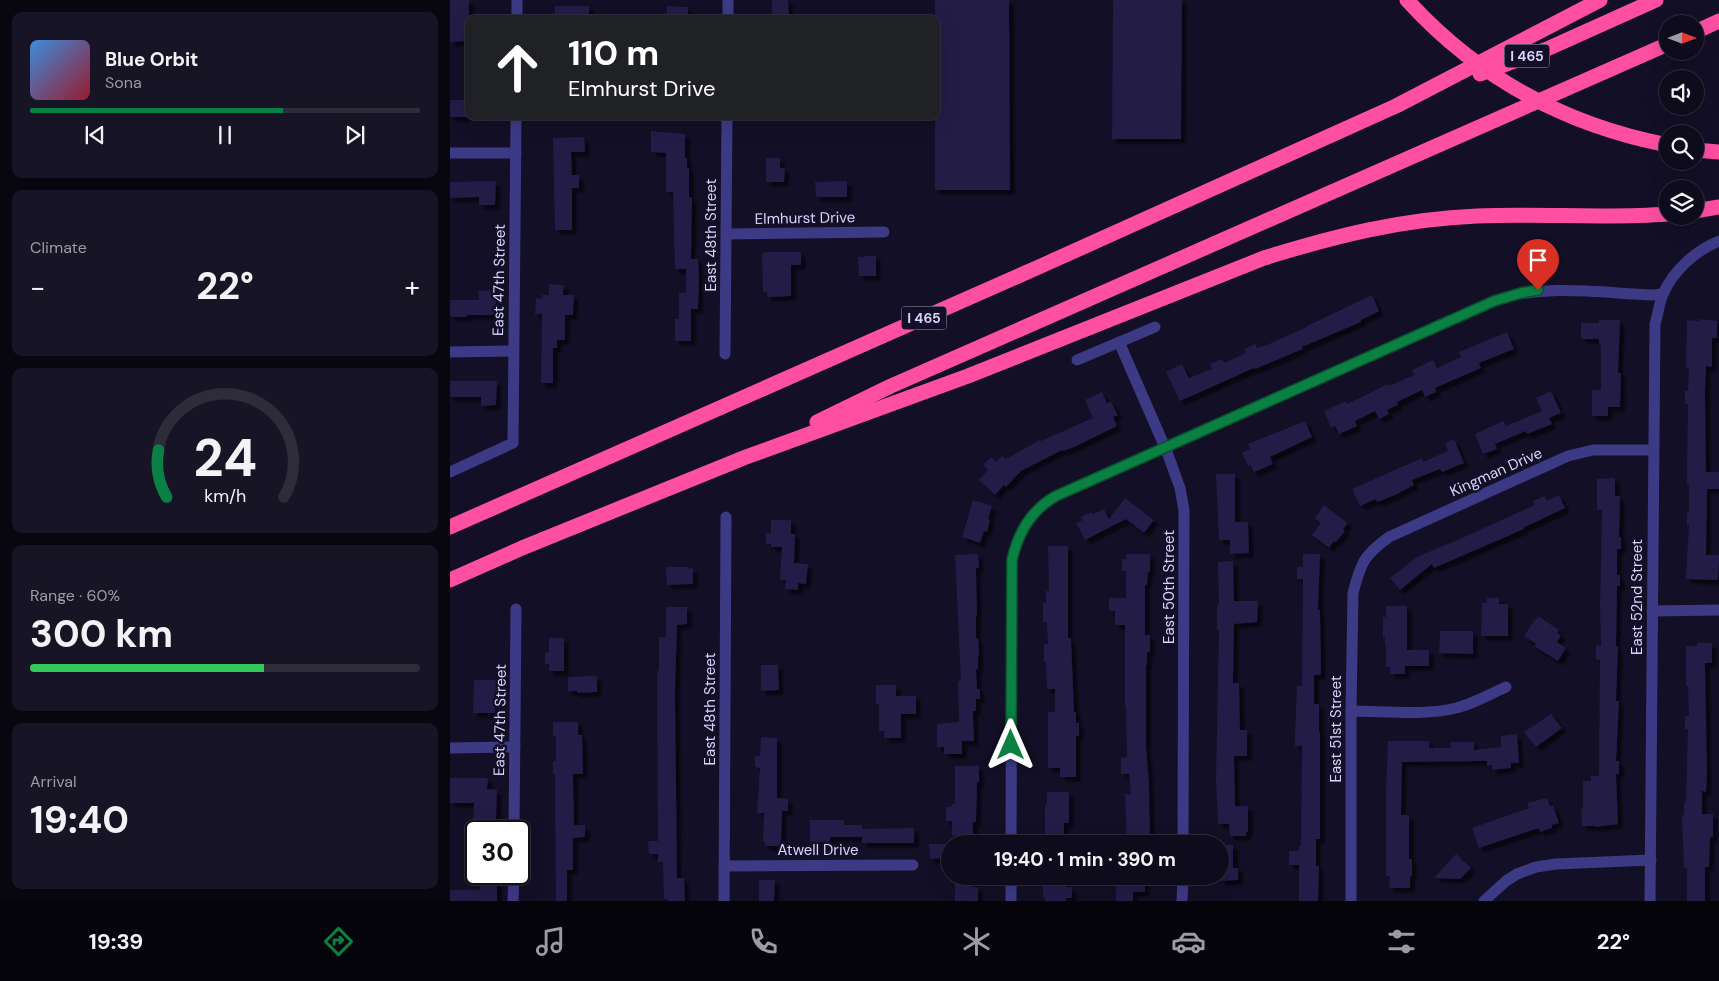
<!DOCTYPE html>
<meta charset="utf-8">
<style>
:root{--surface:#0e0b1c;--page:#171425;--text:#f1f3f6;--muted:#9b9ba3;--line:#2e2b3b;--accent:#0b8043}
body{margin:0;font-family:"DM Sans",sans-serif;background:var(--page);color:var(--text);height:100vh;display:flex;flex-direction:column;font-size:19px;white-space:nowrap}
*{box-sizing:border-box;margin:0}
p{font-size:16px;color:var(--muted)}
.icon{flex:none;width:28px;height:28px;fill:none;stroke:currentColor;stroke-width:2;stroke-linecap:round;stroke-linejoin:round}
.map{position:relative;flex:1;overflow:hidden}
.side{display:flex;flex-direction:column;gap:12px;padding:12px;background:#08060f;width:450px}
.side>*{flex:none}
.banner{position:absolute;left:15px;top:15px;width:475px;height:105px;border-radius:10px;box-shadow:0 5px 20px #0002,0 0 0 1px var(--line);background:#202124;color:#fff;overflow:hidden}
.needle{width:32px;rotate:90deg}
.buttons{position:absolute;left:1209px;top:15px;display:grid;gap:10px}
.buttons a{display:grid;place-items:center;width:45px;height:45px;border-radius:50%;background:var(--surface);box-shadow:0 5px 20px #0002,0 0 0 1px var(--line);font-size:25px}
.speed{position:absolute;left:15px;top:820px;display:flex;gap:10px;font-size:25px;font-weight:700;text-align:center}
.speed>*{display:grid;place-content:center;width:65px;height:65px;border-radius:50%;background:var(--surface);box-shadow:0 5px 20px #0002,0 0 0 1px var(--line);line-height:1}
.speed .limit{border:2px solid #111;border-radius:8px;background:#fff;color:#111}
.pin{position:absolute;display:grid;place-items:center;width:42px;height:42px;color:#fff;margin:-51px -21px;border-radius:50% 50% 50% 0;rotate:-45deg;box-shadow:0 0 5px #0007}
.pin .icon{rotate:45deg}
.me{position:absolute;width:55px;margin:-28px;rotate:0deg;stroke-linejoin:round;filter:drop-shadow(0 0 4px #0008)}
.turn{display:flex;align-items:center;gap:18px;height:105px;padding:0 20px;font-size:22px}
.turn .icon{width:65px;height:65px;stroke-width:2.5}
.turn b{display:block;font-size:35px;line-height:42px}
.big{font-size:38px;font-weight:700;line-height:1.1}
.side .tile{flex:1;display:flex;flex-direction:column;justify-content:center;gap:8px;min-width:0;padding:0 18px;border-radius:10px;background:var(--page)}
.side .dial{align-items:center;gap:0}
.dial svg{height:130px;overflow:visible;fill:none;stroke:var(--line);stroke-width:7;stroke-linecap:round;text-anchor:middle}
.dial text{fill:var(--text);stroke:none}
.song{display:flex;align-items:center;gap:15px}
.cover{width:60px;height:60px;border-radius:8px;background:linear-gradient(135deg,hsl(210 70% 55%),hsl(350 70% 35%))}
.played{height:5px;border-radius:2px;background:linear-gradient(90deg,var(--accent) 65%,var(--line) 65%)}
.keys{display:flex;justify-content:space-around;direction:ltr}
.heat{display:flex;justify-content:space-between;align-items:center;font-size:28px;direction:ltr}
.charge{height:8px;border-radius:4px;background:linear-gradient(90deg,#34c759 60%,var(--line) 0)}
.trip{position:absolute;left:491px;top:835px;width:288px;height:50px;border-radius:25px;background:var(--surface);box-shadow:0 5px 20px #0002,0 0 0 1px var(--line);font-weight:700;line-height:50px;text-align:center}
.menu{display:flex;height:80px;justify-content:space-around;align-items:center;background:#06040b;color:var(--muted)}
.menu .icon{width:35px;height:35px}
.menu .on{color:var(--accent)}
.menu b{font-size:22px;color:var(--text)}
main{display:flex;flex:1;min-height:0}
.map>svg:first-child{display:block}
.building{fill:#241b47;filter:url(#shadow)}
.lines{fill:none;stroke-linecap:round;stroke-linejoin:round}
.street{stroke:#3d3a85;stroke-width:11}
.highway{stroke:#ff4fa3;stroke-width:15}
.route-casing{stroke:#07532c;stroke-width:12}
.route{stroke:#0b8043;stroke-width:9}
.labels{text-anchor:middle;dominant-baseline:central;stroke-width:5;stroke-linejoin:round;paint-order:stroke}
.shield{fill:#130f26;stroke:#9e99be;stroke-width:1}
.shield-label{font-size:14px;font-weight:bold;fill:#d9d4ff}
.street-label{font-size:15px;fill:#d9d4ff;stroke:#130f26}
</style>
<main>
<section class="side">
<div class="tile">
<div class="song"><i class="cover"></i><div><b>Blue Orbit</b><p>Sona</p></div></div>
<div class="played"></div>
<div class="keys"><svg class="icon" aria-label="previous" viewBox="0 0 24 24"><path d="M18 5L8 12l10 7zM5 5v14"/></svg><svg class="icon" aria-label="pause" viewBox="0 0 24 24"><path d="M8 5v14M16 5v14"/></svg><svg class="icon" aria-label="next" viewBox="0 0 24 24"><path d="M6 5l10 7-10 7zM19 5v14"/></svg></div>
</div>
<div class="tile"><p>Climate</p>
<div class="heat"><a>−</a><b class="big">22°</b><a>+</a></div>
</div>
<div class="tile dial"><svg viewBox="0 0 100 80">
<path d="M14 69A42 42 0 1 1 86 69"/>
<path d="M14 69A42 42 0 0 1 9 40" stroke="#0b8043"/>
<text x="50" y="56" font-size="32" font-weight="700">24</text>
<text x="50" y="72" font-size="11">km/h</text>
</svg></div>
<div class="tile"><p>Range · 60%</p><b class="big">300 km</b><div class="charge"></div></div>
<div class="tile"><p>Arrival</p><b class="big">19:40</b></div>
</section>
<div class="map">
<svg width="1269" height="901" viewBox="0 0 1269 901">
<defs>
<filter id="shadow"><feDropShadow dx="4.5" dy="4.5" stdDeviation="1" flood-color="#0009"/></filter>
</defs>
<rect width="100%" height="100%" fill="#130f26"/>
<g class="building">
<polygon points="0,0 19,0 19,41 0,42"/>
<polygon points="322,0 338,0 339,19 322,19"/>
<polygon points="485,0 559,0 560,190 485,190"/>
<polygon points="663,0 732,0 731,139 662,139"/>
<rect x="105" y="6" width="34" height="13"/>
<polygon points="217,6 238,7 238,19 217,19"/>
<polygon points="0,100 16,100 17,117 0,117"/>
<polygon points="201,131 235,134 235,158 237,158 237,168 239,168 239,197 241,197 242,198 241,259 248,259 249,281 248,309 241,309 241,341 225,341 225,319 229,319 229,293 236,293 236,269 225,269 223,192 216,192 216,153 201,152"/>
<polygon points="134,137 135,152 121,152 122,175 129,175 129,188 122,188 122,230 105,230 103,138"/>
<polygon points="316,158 330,158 330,168 335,168 334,182 316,182"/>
<polygon points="46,181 45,205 29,205 29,197 0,198 0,182"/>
<polygon points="397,181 397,197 366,197 365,182"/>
<polygon points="316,252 351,252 351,265 341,265 341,296 317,297 317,292 313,292 312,253"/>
<polygon points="414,256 426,256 426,276 409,276 408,257 414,257"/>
<polygon points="99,284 114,285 113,295 124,295 123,315 115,315 115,340 107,340 107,348 103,348 103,383 91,383 92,314 85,314 86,298 92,299 92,295 99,295"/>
<polygon points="46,290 46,315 17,315 17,317 4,317 0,316 0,300 29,300 28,291"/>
<polygon points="922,295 929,311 911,320 911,322 852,347 853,349 805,369 804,368 730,401 716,372 732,364 739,378 762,369 760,364 772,359 774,363 796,353 794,349 805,344 807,348 817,345 857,327 857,326"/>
<polygon points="1249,319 1267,321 1267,338 1262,338 1262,367 1256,366 1255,391 1256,472 1269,472 1269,489 1257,489 1256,555 1269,555 1268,580 1236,579 1239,525 1237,525 1237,513 1239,513 1239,485 1237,485 1238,404 1235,404 1235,391 1238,391 1239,368 1236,367 1237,320 1249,321"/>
<polygon points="1149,320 1170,320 1168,373 1171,373 1170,407 1158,407 1158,416 1142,416 1142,390 1151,390 1151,345 1149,345 1149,339 1131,339 1131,323 1149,323"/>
<polygon points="1057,332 1064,349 1029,363 1031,368 985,388 986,392 975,397 972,390 947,402 948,405 937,410 939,414 929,419 925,411 905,421 907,426 889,434 885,426 881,428 874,411 896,401 897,404 938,384 939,386 964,375 962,370 983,360 987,368 1011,357 1009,352"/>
<polygon points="0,381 47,381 46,405 31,406 31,397 0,397"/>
<polygon points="1101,391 1111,413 1099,418 1102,424 1077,434 1076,431 1045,444 1047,449 1033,454 1025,434 1053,421 1056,426 1092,411 1086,398"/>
<polygon points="652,392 657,403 661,402 668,415 663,417 667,426 624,447 613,451 612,450 571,471 556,487 554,485 545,495 529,480 538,470 533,465 541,457 546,462 552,456 556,459 590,440 591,441 643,418 635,400"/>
<polygon points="855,421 862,437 820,457 823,464 804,472 800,465 798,466 792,453 800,449 798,444"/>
<polygon points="1004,439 1014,463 992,472 990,469 962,480 964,485 945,495 927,502 926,499 910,506 902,489 972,458 973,462 998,451 995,443"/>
<polygon points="766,474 785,474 785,522 798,522 799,553 780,554 780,540 769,540"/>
<polygon points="1165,478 1165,496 1170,496 1169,537 1171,537 1171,549 1167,549 1167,575 1170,575 1170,586 1167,586 1166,646 1168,646 1166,701 1169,701 1166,761 1169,761 1169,774 1166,774 1168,824 1145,827 1145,826 1132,826 1131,809 1133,809 1133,781 1141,781 1141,776 1149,776 1150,660 1146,659 1146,645 1151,646 1150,606 1152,510 1147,510 1147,479"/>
<polygon points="1109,495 1115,508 1073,528 1074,529 984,568 982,564 950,590 940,578 967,557 1012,538 1085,505 1083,501 1094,496 1097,501"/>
<polygon points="675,498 704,520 694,533 676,519 635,540 626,523 633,520 631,517 641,512 643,514 654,509 659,519"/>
<polygon points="523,500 542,506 538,519 540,520 537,532 534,531 530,543 512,537"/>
<polygon points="874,505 898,523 893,529 895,531 886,542 884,541 879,548 862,535 871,523 865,518"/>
<polygon points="321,520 341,520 341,534 345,534 344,563 358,564 356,584 348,583 348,590 336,589 335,588 336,580 330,580 332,547 321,547 321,544 316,544 316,533 321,533"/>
<polygon points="598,546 618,546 618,638 621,638 624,712 626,712 626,723 629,723 629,736 626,736 626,777 610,777 610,768 598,768 598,712 605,712 605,689 597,689 596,662 594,662 594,644 598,644 597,622 593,622 593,603 596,603 596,591 599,591"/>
<polygon points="528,554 529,568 526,568 527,616 526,616 526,638 528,638 529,656 528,656 528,669 526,669 527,689 530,689 530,699 526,699 526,711 523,711 524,741 512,741 512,754 494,754 494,747 487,747 487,724 509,722 508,681 511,681 505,555"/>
<polygon points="676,554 700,554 700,572 698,572 697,585 695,585 695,635 700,635 700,652 697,652 697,665 696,665 696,746 699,783 700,844 677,844 675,794 681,794 679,774 671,774 671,758 677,757 676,706 675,706 675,625 665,625 665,611 659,611 659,598 676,598 676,571 672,571 672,559 676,559"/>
<polygon points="853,554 870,554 868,610 870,610 871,675 864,675 864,704 869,704 869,732 870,732 870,839 866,839 866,866 869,866 868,901 849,901 849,865 839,865 839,851 849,851 849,846 851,846 852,746 845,746 845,735 847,686 852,686 853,579 847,579 847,567 853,567"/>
<polygon points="783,561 784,601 808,601 807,622 784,624 783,683 789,683 790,730 797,730 797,756 784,756 785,806 798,806 798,832 796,832 796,836 780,836 779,824 768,824 766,778 769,630 767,630 767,605 769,605 768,562"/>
<polygon points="216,567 237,567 237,569 243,568 243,584 217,585"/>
<polygon points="1037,598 1049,598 1049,604 1058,604 1058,636 1031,636 1032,603 1037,603"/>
<polygon points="936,606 957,606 957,650 979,650 979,666 955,666 955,674 940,674 940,667 936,667 936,645 935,645 935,637 933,637 933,617 936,617"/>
<polygon points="216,607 237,607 237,624 227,625 225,691 227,878 234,878 235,901 218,901 218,899 214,899 213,862 208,862 208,854 199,854 198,841 208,841 207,671 209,671 209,637 216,637"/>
<polygon points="1088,616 1109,630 1107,633 1111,635 1107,642 1116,648 1108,661 1084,646 1086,644 1074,636 1085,619 1086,620"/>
<polygon points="990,631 1023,631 1023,654 989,653"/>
<polygon points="99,638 114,638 114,671 99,671 99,664 95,664 95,653 99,652"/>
<polygon points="1247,643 1262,643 1262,663 1255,663 1257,774 1256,792 1252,791 1252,814 1263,814 1263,837 1260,837 1259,867 1255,867 1255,901 1237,901 1237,868 1234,868 1232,815 1234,815 1234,803 1236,803 1238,729 1235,729 1235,716 1239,716 1238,686 1236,686 1236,646 1247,646"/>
<polygon points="311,665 328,665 329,690 311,691"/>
<polygon points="143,676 147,677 147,692 127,693 127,691 118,691 118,677"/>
<polygon points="24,680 47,680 45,713 23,713"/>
<polygon points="426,685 446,685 446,696 466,696 466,714 451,714 451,738 434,738 434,731 429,731 429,704 426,704"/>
<polygon points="1101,714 1112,728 1086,747 1074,732"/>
<polygon points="103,722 128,722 128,735 132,735 133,774 123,774 124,825 135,825 135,837 123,838 123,870 117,870 117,901 106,901 105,774 103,774 103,761 106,761 106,736 103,736"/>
<polygon points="1067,734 1069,763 1061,763 1061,768 1042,770 1042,765 1037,766 1037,761 952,762 951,815 959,815 959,859 962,859 962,876 960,876 960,888 939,888 940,876 936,876 936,792 938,741 979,741 979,748 1001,748 1001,742 1024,742 1024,750 1051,747 1051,736"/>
<polygon points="311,737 327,738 327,798 338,799 338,811 332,811 331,846 315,846 315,842 313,842 314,813 307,813 310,768 305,767 305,756 310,756"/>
<polygon points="505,766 529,766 529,782 527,782 526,822 523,822 523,835 502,836 502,821 496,821 496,807 502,807 502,804 505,804"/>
<polygon points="0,778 38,778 37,789 47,790 46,820 23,819 24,803 0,803"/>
<polygon points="597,792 619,792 619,823 614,823 614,844 595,844 595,805 597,805"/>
<polygon points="1097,798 1100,806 1103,805 1109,823 1102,825 1102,828 1090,832 1089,828 1029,848 1022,828 1079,808 1077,803"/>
<polygon points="360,820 394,820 394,825 412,825 412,829 464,828 464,843 412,843 412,837 380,837 380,842 360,842"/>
<polygon points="479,844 500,844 500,858 480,859"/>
<polygon points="770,845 783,845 783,868 788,868 788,880 770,881"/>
<polygon points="1006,854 1021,868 1010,879 984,878"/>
<polygon points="31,874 47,874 47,901 0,901 0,890 30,890"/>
<polygon points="505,876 523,876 523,887 528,887 528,901 505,901"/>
<polygon points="596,876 616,876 616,887 622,887 622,898 616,898 616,901 595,901 595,897 593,897 593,881 596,881"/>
<polygon points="666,876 695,876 695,892 683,892 683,901 666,901"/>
<polygon points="309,880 325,880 324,901 309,901"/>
</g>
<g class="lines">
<g class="street">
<polyline points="67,19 67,0"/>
<polyline points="278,19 278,0"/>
<polyline points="0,153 66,153"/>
<polyline points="277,234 434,232"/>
<polyline points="669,342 717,452 730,488 734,510 733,844"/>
<polyline points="0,352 63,351"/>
<polyline points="275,354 277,116"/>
<polyline points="627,360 705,327"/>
<polyline points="0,472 63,443 66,116"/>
<polyline points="1202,611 1269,610"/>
<path d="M 901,711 C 933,711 975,716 1006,708 C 1023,704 1040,694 1056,687"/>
<polyline points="0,748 65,747"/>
<polyline points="64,831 66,609"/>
<path d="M 561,844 L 562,560 C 568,533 581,510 606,496 L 1049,299 C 1098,284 1151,293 1202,295 L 1213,294"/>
<polyline points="274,866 463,865"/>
<polyline points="63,901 64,874"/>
<polyline points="274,901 276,517"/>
<polyline points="561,901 561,876"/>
<polyline points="732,901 733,876"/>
<path d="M 901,901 L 901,711 L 903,593 C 911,563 913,556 939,537 L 1118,456 L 1143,450 L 1203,450"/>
<polyline points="1034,901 1056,881 1067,874 1086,867 1106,864 1201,860"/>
<path d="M 1200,901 L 1205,324 C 1208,315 1209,303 1213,294 C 1223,271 1246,250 1269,241"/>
</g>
<g class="highway">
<path d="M 957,0 C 1028,78 1114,125 1218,145"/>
<polyline points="1245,32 1269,21"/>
<polyline points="1030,74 1097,49 1206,0"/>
<polyline points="1245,150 1269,152"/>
<polyline points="1245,211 1269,207"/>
<polyline points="367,422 441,386 1218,44"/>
<polyline points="0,527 591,266 946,106 1150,0"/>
<path d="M 0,580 L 72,548 L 296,457 L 518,376 L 814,258 C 885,236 952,219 1027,216 C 1090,213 1154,219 1218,214"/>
</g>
</g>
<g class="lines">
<g class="route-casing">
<path id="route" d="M 561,745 L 562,560 C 568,533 581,510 606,496 L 1044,301 L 1071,293 L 1088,290"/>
</g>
<use href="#route" class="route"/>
</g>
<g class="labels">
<g class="shield">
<rect x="1054.5" y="44.5" width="45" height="23" rx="4"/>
<rect x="451.5" y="306.5" width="45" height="23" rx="4"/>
</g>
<g class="shield-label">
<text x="1077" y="56">I 465</text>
<text x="474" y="318">I 465</text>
</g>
<g class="street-label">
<text transform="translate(355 218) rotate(-1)">Elmhurst Drive</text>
<text transform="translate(261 235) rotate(-90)">East 48th Street</text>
<text transform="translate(49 280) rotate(-89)">East 47th Street</text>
<text transform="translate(1046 472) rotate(-24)">Kingman Drive</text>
<text transform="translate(719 587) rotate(-90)">East 50th Street</text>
<text transform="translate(1187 597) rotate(-90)">East 52nd Street</text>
<text transform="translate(260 709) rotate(-90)">East 48th Street</text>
<text transform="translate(50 720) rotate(-89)">East 47th Street</text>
<text transform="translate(886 729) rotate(-90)">East 51st Street</text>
<text x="368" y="850">Atwell Drive</text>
</g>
</g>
</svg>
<div class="buttons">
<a><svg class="needle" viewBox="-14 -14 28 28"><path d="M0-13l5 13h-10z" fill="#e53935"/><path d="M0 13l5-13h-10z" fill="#9b9ba3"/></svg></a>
<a><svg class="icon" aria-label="sound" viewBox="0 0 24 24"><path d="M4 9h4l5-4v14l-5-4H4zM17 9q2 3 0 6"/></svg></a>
<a><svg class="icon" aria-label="search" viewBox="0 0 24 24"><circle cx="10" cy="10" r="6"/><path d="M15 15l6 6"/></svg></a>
<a><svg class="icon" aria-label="layers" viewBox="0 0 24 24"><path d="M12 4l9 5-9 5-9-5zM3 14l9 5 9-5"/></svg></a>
</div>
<div class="speed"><div class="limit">30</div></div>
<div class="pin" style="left:1088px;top:290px;background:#d93025"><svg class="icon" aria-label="arrive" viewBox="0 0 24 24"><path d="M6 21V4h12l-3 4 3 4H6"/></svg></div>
<svg class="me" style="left:561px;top:745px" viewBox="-20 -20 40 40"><path d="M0-17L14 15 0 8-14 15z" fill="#0b8043" stroke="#fff" stroke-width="4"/></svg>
<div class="trip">19:40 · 1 min · 390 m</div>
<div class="banner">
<div class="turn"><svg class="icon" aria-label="ahead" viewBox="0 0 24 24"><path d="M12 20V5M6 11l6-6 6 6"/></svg><div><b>110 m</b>Elmhurst Drive</div></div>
</div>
</div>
</main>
<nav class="menu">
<b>19:39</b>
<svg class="icon on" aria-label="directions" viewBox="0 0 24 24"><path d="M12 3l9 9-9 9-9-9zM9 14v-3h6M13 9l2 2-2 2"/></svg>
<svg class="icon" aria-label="music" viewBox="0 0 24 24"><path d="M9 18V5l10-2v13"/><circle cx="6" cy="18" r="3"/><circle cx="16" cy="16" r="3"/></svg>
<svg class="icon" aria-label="phone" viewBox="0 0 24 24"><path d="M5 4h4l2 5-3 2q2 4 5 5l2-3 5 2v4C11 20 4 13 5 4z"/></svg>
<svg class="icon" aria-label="climate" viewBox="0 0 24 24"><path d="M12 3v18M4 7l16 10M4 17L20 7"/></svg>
<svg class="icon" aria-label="car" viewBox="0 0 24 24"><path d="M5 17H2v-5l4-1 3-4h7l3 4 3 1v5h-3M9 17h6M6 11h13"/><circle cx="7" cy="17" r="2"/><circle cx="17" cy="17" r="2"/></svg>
<svg class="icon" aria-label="filters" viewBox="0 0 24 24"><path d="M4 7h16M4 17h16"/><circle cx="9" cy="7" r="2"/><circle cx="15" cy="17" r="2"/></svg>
<b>22°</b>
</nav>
